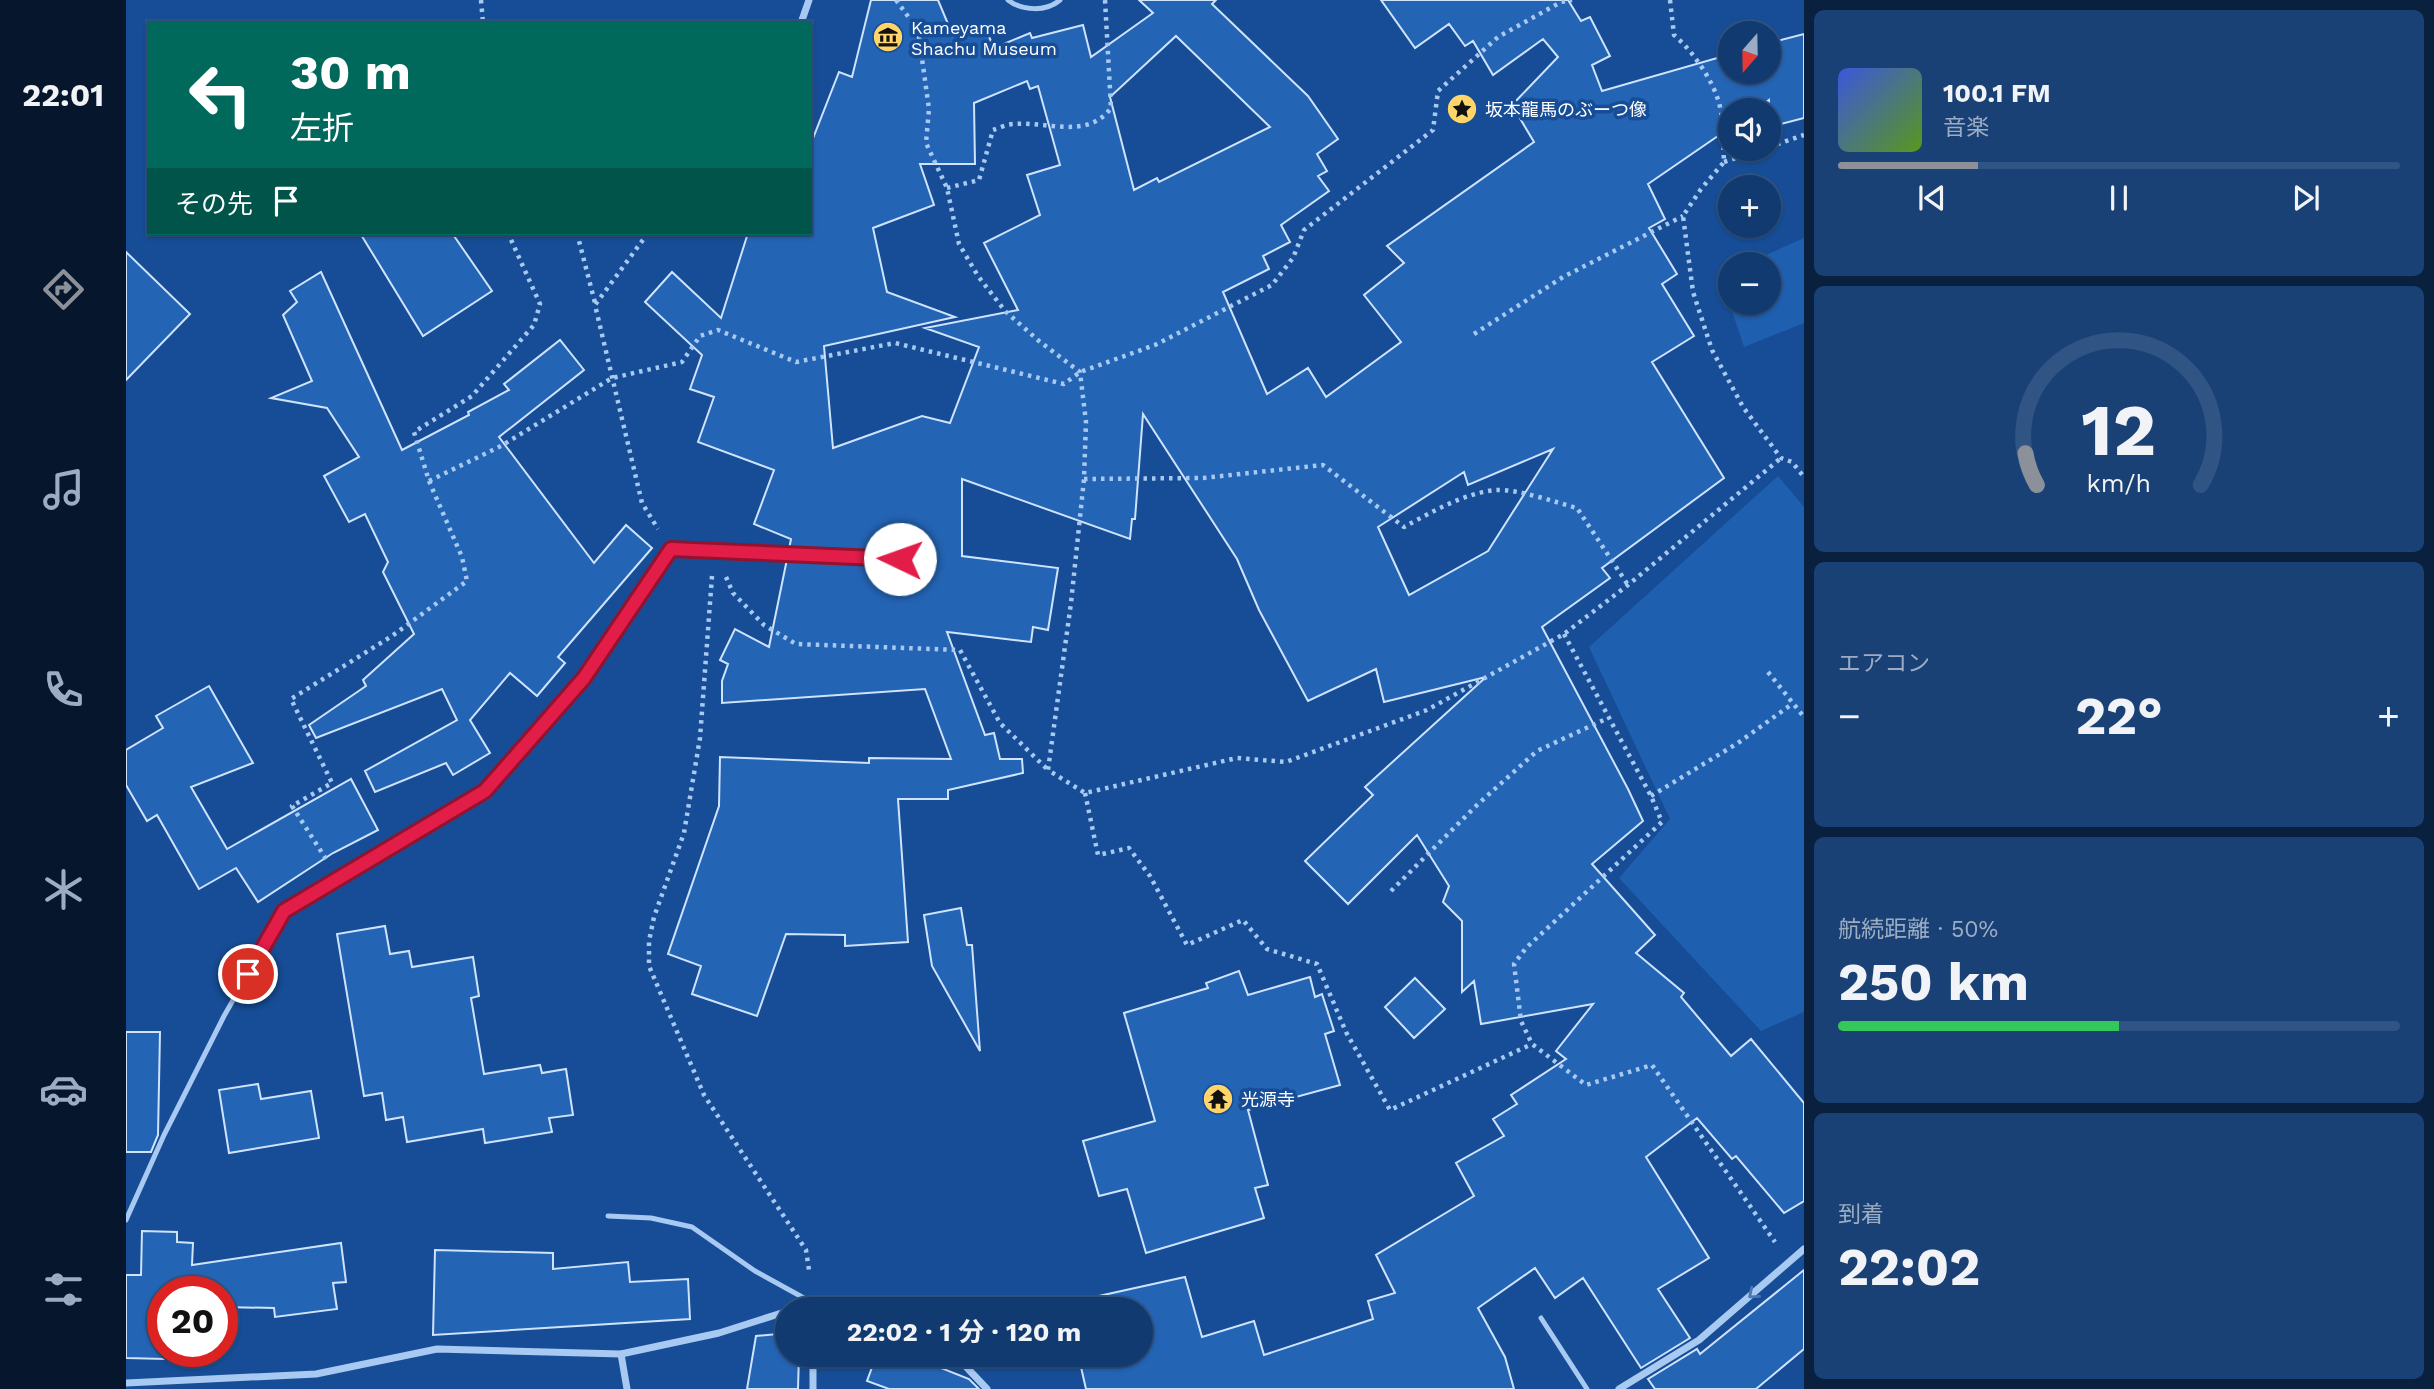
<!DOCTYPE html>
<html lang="ja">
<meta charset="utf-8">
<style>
:root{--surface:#103a70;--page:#194175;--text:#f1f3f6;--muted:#9cadc3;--line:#305483;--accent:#8c9099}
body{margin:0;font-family:"Work Sans","Noto Sans JP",sans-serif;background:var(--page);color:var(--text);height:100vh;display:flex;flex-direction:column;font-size:26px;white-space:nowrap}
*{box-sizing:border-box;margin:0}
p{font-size:23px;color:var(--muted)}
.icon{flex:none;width:38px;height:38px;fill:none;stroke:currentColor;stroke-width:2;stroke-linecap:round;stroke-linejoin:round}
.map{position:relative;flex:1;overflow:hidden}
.panel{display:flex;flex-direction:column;gap:10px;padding:10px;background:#09203e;width:630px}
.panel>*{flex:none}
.top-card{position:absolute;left:21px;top:21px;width:665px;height:214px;border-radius:0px;box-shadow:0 2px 5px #0004,0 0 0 2px var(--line);background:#00695c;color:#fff;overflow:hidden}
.needle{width:46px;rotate:200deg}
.controls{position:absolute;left:1592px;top:21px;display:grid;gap:14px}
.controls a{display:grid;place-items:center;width:63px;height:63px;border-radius:50%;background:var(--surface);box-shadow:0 2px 5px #0004,0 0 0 2px var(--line);font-size:35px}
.speed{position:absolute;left:21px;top:1276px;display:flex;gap:14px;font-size:35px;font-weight:700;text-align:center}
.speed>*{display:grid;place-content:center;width:91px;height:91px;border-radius:50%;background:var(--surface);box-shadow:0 2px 5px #0004,0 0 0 2px var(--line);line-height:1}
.speed .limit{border:10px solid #d22;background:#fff;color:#111}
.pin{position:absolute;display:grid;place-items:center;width:60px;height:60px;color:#fff;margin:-30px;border:4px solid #fff;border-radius:50%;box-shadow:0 2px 7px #0007}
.me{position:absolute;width:77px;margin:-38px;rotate:273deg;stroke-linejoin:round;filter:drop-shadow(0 0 5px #0008)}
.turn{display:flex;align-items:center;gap:24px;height:147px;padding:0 28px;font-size:32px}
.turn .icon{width:91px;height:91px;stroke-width:2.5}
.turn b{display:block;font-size:49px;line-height:60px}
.then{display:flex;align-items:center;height:66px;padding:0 28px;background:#0003;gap:14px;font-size:26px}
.big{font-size:52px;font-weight:700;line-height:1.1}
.panel .card{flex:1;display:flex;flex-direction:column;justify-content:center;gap:10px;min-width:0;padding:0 24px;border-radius:10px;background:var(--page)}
.panel .dial{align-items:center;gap:0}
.dial svg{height:182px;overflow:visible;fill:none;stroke:var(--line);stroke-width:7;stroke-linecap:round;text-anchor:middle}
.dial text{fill:var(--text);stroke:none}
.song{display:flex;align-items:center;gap:21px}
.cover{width:84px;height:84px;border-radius:10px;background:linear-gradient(135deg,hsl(230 70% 55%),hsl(90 70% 35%))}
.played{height:7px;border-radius:4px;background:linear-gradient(90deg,var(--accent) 25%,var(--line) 25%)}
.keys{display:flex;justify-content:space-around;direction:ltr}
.heat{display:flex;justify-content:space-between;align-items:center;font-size:38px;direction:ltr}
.charge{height:10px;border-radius:5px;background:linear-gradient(90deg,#34c759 50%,var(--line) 0)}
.trip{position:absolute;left:649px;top:1297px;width:378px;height:70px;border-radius:35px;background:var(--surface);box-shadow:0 2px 5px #0004,0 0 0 2px var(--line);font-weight:700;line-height:70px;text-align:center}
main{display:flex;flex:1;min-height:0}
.dock{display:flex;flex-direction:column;width:126px;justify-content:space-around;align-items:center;background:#06172d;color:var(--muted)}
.dock .icon{width:49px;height:49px}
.dock .current{color:var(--accent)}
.dock b{font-size:32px;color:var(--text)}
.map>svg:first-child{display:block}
.green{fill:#1e5fb0}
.building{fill:#2464b5;stroke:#cfe3fc;stroke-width:2;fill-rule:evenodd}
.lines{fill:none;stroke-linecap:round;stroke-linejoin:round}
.path{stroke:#a8c9f1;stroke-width:4.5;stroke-dasharray:3.5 5;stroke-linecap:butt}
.service{stroke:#a8c9f1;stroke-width:5}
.minor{stroke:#a8c9f1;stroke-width:7}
.oneway{stroke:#4978b6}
.route-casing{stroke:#92132f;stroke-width:18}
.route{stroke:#e11d48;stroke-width:12}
.labels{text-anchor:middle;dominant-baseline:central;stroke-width:7;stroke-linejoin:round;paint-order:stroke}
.poi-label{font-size:18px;fill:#fff;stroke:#164d96;text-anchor:start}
</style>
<main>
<nav class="dock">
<b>22:01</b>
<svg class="icon current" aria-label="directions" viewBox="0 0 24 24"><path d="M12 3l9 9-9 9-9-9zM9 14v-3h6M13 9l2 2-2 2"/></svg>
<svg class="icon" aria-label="music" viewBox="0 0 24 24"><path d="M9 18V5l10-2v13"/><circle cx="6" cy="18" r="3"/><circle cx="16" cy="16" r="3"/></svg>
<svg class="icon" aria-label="phone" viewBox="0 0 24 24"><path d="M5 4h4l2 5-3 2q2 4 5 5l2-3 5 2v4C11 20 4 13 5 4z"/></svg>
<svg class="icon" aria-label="climate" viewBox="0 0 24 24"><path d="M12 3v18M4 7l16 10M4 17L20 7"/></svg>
<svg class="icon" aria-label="car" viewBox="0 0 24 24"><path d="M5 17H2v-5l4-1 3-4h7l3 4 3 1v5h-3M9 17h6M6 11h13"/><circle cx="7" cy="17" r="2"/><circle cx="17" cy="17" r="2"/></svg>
<svg class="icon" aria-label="filters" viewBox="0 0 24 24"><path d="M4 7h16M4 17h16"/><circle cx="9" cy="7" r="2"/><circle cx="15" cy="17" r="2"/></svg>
</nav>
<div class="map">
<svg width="1678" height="1389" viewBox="0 0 1678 1389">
<rect width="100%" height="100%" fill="#164d96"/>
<g class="green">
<polygon points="1678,238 1678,323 1618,347 1600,293 1605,289 1605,303 1643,303 1643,264 1631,264 1642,254"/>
<polygon points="1652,476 1678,507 1678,1012 1635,1031 1493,878 1544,819 1463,647"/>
</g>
<g class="building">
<path d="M 745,0 L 812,0 L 827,36 L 857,23 L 868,48 L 904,33 L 906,38 L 957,25 L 965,57 L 1027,13 L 1013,0 L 1090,0 L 1086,4 L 1182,96 L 1212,139 L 1191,154 L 1201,171 L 1192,176 L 1203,191 L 1155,225 L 1164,242 L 1137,256 L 1143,269 L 1097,292 L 1141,394 L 1182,368 L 1200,397 L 1275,342 L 1238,295 L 1278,263 L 1261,246 L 1408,142 L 1386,105 L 1432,57 L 1417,39 L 1367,75 L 1347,41 L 1339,46 L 1323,24 L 1289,48 L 1255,0 L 1442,0 L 1455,21 L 1464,17 L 1484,56 L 1466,65 L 1476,91 L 1605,54 L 1605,72 L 1643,72 L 1643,43 L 1678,34 L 1678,118 L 1643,127 L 1643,100 L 1629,110 L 1605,110 L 1605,127 L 1522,184 L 1539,219 L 1523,228 L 1551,274 L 1536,284 L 1568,336 L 1526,362 L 1598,478 L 1476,568 L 1484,578 L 1416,627 L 1502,789 L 1517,821 L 1466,864 L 1529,935 L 1510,953 L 1558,993 L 1555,997 L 1605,1056 L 1625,1039 L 1678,1103 L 1678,1201 L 1658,1213 L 1610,1156 L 1606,1159 L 1571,1118 L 1520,1157 L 1583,1258 L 1532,1289 L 1564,1338 L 1515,1368 L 1457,1278 L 1429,1298 L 1409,1268 L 1352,1308 L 1379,1357 L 1388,1389 L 960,1389 L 952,1354 L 1015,1354 L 1015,1309 L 943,1309 L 941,1303 L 1059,1277 L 1076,1337 L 1128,1321 L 1138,1355 L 1247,1319 L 1242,1301 L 1269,1293 L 1250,1255 L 1348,1196 L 1330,1163 L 1378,1136 L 1367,1119 L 1391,1104 L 1385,1095 L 1440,1059 L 1430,1051 L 1467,1004 L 1355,1024 L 1348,981 L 1336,992 L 1336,921 L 1317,902 L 1323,886 L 1291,835 L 1222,904 L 1179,861 L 1247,795 L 1239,787 L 1360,677 L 1258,702 L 1250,669 L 1182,701 L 1133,610 L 1111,559 L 1017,414 L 1009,519 L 1006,519 L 1004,539 L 836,479 L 836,556 L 932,568 L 922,630 L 907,627 L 905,642 L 821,632 L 859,735 L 868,733 L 874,759 L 896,759 L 897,773 L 822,790 L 822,799 L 772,799 L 782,942 L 719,946 L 719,935 L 660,934 L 631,1016 L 566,994 L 575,966 L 542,954 L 593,806 L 594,757 L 743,763 L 743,758 L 825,759 L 799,689 L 596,703 L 596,681 L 602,664 L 594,660 L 609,629 L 643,647 L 661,559 L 774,564 L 778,562 L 779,559 L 774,554 L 663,549 L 665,539 L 628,524 L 648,470 L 572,442 L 588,397 L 564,389 L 576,355 L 519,302 L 546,272 L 595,318 L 622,233 L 684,233 L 684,146 L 713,72 L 726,77 ZM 1050,36 L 1144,127 L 1033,182 L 1031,178 L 1008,190 L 984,97 ZM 901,81 L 904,89 L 912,86 L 934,165 L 901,175 L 914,215 L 858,243 L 892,310 L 799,328 L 853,347 L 824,423 L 796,416 L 707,448 L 698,346 L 829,317 L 761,292 L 747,228 L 808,205 L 794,164 L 849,164 L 848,103 ZM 1427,449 L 1362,551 L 1283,595 L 1252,527 L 1338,472 L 1342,485 Z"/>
<polygon points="234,233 326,233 366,291 297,336"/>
<polygon points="0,252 64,314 0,380"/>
<polygon points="195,272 276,450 343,415 342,412 383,390 378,384 434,340 458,370 373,437 468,563 500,525 526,548 432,657 439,663 411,696 384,673 344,720 364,753 327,775 320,763 249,792 239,771 331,720 316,689 190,738 183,725 240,686 237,680 288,634 257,572 262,562 239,514 223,522 198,476 233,457 201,408 145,398 186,381 157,315 171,302 164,291"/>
<polygon points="83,686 127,763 65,787 101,849 225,779 252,830 207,853 132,902 110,868 73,889 31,815 21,821 0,785 0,750 37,728 30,716"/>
<polygon points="835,908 841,945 846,945 854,1051 806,966 798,915"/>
<polygon points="259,926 264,954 283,951 286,967 347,957 353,996 345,998 358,1074 414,1065 416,1073 440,1069 447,1115 423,1118 426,1132 359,1143 357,1129 281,1142 277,1117 260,1120 256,1093 238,1096 211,934"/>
<polygon points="1113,971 1122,995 1184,977 1189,997 1196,994 1208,1031 1199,1034 1214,1085 1122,1110 1142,1185 1129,1188 1138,1218 1020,1253 1001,1189 973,1196 957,1141 1029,1121 998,1013 1082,988 1080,983"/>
<polygon points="1289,978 1319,1009 1288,1038 1259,1007"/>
<polygon points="0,1032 34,1032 32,1135 25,1152 0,1152"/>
<polygon points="132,1084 135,1099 185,1091 193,1138 103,1153 93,1090"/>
<polygon points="16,1231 51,1232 51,1242 67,1243 66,1265 215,1243 220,1282 207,1283 211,1309 149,1317 148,1308 96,1307 96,1292 37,1292 37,1351 39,1351 39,1359 0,1358 0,1275 15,1275"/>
<polygon points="309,1250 427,1253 427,1269 502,1262 504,1282 562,1279 564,1319 307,1335"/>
<polygon points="1678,1270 1678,1349 1630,1389 1529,1389 1522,1379 1571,1349 1574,1354"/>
<polygon points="662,1333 662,1354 673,1354 672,1389 621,1389 630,1336"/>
<polygon points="751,1354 780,1354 843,1379 853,1389 763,1389 741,1381"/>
</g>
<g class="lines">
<g class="path">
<polyline points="355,0 357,23"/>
<polyline points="770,0 792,30 803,109 800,143 821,188 833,244 852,276 879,311 913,341 954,372 960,422 958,479 945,603 922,770 959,793 1111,758 1160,762 1301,710 1438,634 1502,585 1655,458"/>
<path d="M 1544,0 L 1548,35 C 1567,51 1589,83 1594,107 C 1598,125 1597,144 1598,162 L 1575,189 L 1557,216 L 1567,292 L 1586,350 L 1617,407 L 1655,458 L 1666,462 L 1678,477"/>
<polyline points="1643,147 1678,135"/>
<polyline points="1598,162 1637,149"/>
<path d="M 821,188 L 853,180 L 867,130 C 873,128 881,124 888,124 C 922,121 961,140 985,108 L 979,0"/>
<polyline points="451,233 469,303"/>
<polyline points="522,233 469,305 516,503 532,529"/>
<polyline points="1348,334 1437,277 1557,216"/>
<path d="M 958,479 L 1077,478 L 1197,465 L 1278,527 C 1306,512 1338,493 1370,490 C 1392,489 1429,502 1451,508 L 1502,585"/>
<polyline points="303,481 375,446 486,378 556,362 574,336 592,330 670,362 769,343 938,384 954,372 1029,345 1146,285 1167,258 1178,230 1307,130 1312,91 1372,37 1435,2 1446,0"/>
<polyline points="586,576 574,738 558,833 528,917 523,941 523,966 578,1095 680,1250 683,1270"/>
<polyline points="600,577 607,593 638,625 670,644 834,650 874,723 922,770"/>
<polyline points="1438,634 1525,796 1536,822 1400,948 1388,964 1395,1021 1406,1044 1460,1085 1526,1065 1649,1242"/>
<polyline points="1642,672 1678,717"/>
<polyline points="959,793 972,855 1003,848 1024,876 1061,945 1117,920 1141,949 1191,964 1220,1032 1264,1110 1406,1044"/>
<polyline points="1525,796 1612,743 1666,704"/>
<polyline points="200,859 166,806 206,783 165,699 266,636 341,581 336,557 303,481 288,432 346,396 408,325 414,304 382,233"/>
<polyline points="1265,891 1351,805 1411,751 1482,718"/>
</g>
<g class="service">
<path d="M 882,0 C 896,11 920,12 934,0"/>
<polyline points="482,1216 525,1218 566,1227 629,1271 687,1303"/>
<polyline points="0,1220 38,1135 98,1016 158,911 359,791 458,678 545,549 774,559"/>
<polyline points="1415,1318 1461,1389"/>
</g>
<g class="minor">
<polyline points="675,23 683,0"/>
<path d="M 667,1309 C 700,1298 737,1300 771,1309"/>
<polyline points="495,1354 501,1389"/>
<polyline points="828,1354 861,1389"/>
<polyline points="0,1383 190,1374 311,1349 495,1354 593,1333 662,1311"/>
<polyline points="687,1389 687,1354"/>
<polyline points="1493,1389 1573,1340 1678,1249"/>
</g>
</g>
<defs><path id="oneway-chevron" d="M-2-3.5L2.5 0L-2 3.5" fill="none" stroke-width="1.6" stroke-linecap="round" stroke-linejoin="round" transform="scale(1.75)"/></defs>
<use class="oneway" href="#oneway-chevron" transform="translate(1627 1294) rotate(140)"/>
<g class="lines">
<g class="route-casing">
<polyline id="route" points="122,974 158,911 359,791 458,678 545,549 774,559"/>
</g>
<use href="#route" class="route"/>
</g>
<defs>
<g id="museum-disc" transform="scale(1.575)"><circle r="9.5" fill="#ffd468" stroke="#164d96"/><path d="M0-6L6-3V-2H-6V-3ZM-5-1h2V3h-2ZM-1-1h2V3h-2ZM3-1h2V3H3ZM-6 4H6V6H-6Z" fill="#111"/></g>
<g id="sight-disc" transform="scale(1.575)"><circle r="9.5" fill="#ffd468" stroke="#164d96"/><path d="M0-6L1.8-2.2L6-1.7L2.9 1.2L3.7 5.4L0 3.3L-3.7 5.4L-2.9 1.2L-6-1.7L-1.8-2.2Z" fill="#111"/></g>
<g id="temple-disc" transform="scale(1.575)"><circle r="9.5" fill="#ffd468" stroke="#164d96"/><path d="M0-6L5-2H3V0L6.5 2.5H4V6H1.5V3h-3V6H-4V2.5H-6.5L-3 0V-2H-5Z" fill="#111"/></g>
</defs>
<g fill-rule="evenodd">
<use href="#museum-disc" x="762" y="37"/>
<use href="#sight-disc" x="1336" y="109"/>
<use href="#temple-disc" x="1092" y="1099"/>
</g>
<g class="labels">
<g class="poi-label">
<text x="785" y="27">Kameyama<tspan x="785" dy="21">Shachu Museum</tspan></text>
<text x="1359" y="109">坂本龍馬のぶーつ像</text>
<text x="1115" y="1099">光源寺</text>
</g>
</g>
</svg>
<div class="controls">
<a><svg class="needle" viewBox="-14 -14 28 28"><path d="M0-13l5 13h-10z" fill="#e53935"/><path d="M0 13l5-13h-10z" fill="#9cadc3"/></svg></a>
<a><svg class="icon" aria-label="sound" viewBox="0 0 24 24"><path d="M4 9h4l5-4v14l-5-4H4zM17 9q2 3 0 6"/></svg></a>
<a>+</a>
<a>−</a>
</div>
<div class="speed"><div class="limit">20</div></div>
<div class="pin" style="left:122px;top:974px;background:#d93025"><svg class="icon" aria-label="arrive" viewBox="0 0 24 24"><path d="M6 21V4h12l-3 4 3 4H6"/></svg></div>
<svg class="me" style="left:774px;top:559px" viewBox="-20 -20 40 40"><circle r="19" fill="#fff"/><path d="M0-13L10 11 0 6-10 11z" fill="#e11d48"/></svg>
<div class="trip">22:02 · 1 分 · 120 m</div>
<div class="top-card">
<div class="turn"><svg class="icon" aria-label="left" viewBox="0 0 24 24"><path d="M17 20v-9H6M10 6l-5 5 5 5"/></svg><div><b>30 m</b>左折</div></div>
<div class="then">その先<svg class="icon" aria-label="arrive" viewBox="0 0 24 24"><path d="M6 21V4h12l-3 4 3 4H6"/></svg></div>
</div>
</div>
<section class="panel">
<div class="card">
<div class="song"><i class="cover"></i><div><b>100.1 FM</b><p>音楽</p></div></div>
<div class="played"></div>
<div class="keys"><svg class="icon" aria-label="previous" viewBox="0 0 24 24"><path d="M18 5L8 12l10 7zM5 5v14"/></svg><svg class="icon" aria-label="pause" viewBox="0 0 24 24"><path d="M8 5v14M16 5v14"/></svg><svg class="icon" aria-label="next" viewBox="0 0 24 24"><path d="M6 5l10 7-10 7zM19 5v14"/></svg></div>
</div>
<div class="card dial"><svg viewBox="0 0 100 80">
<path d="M14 69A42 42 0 1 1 86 69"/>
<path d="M14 69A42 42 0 0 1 9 55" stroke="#8c9099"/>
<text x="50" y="56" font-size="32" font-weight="700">12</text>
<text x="50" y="72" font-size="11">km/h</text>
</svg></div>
<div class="card"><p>エアコン</p>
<div class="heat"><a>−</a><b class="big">22°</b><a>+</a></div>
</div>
<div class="card"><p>航続距離 · 50%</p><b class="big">250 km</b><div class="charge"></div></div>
<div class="card"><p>到着</p><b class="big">22:02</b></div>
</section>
</main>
